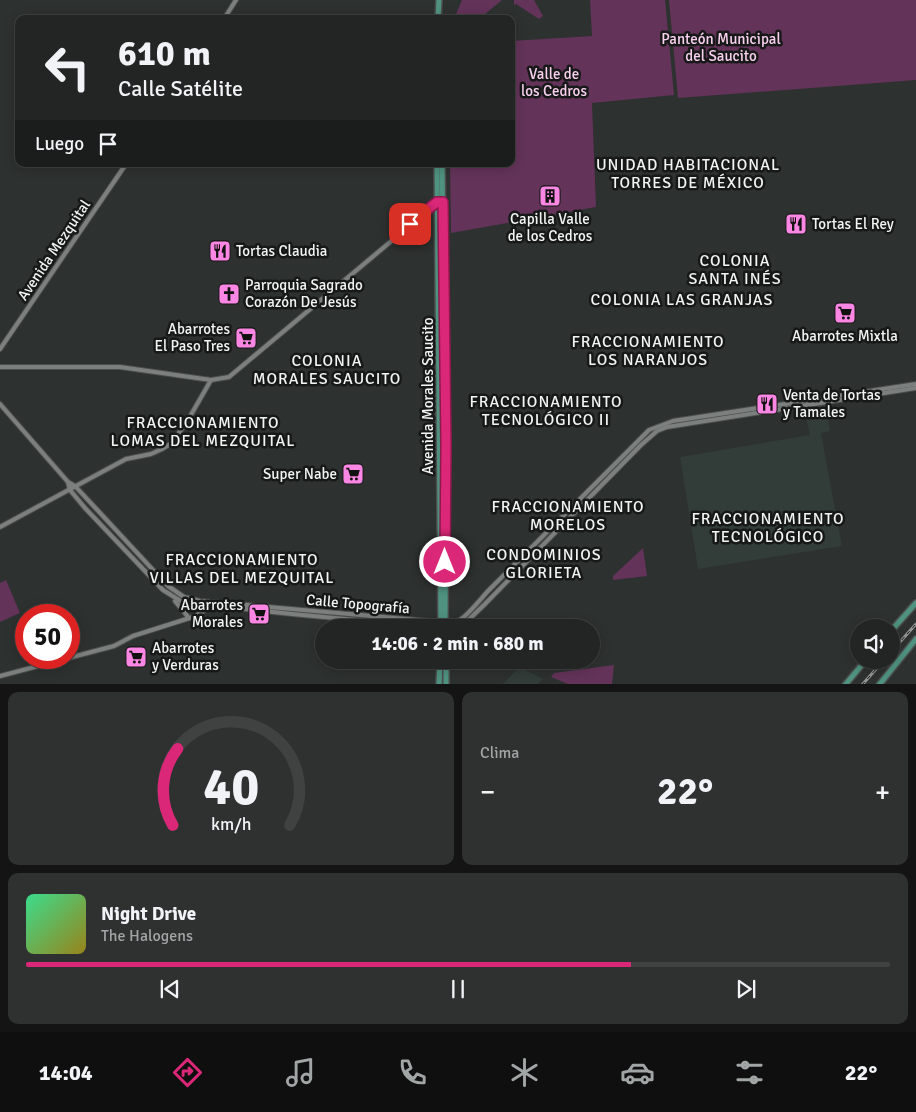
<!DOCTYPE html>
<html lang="es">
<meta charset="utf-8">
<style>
:root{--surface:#222523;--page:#2e3130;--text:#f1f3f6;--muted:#a2a5a6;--line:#3f4241;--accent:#db2777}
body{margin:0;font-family:Signika,sans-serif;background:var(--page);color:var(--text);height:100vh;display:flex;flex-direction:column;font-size:19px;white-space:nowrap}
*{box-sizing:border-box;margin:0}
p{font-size:16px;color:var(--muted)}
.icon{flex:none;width:28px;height:28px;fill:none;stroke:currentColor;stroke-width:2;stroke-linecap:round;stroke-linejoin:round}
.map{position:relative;height:684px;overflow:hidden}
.details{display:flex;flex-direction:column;gap:8px;padding:8px;background:#131413;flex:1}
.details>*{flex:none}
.banner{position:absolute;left:15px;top:15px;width:500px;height:152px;border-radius:10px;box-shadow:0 2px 12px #0003,0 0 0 1px var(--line);background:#222523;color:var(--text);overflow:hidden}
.controls{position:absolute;left:850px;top:619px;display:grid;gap:10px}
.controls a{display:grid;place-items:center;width:50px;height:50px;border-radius:50%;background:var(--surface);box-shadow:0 2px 12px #0003,0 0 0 1px var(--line);font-size:25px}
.speed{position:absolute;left:15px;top:604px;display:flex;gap:10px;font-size:25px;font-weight:700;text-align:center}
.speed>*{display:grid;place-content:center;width:65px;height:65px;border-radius:50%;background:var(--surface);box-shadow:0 2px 12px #0003,0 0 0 1px var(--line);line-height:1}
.speed .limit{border:8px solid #d22;background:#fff;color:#111}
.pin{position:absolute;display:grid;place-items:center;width:42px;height:42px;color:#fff;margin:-21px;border-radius:10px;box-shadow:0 2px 8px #0006}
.me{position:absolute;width:55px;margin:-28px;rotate:0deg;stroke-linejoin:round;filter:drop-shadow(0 0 4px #0008)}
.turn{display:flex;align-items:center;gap:18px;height:105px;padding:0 20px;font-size:22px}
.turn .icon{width:65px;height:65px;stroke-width:2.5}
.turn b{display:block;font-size:35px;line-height:42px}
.then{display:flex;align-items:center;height:48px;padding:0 20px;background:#0003;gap:10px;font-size:19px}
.big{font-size:38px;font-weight:700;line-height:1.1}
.details .tile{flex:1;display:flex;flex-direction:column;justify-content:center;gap:8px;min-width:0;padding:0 18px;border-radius:10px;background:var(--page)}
.details .dial{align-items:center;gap:0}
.dial svg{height:130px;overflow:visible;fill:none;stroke:var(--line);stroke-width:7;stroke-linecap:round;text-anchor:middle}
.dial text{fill:var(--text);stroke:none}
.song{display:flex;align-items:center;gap:15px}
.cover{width:60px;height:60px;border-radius:8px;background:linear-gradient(135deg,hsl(150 70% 55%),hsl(50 70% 35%))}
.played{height:5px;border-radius:2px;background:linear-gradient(90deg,var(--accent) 70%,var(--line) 70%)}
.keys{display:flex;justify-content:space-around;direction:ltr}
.heat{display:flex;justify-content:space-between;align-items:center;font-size:28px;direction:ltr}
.details .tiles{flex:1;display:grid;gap:8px;grid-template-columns:1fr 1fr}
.tile:last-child{grid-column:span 2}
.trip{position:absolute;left:315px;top:619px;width:285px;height:50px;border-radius:25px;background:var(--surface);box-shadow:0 2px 12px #0003,0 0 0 1px var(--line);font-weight:700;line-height:50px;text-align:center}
.tab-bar{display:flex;height:80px;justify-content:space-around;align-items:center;background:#0e0f0e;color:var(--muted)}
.tab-bar .icon{width:35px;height:35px}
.tab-bar .selected{color:var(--accent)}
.tab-bar b{font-size:22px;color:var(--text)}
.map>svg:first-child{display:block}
.built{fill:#323c38}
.green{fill:#633359}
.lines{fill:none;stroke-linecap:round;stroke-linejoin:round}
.minor-casing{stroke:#4b4e4c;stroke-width:6}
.major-casing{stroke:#4b4e4c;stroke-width:8}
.minor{stroke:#7b7f7d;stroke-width:4}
.major{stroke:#4f9280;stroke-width:5}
.rail-casing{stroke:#939694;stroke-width:3}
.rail{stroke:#171818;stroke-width:1;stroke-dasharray:4;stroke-linecap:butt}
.route-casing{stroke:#8e194d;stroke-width:12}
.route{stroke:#db2777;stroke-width:9}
.labels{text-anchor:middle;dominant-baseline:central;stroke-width:5;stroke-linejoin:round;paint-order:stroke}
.park-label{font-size:15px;fill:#f9d0ee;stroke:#171818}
.poi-label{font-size:15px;fill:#f2f4f3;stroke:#171818;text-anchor:start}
.street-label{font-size:15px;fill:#f2f4f3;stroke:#171818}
.neighbourhood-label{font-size:16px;letter-spacing:1px;fill:#f2f4f3;stroke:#171818}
</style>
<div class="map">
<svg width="916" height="685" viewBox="0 0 916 685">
<rect width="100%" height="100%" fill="#2d312f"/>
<g class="built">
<polygon points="826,405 830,431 821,433 842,546 698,569 680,457 810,435 804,409"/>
<polygon points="519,667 543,679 538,684 503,684"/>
</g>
<g class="green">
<polygon points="462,0 502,0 479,19 454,19"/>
<polygon points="514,0 534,0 543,16 539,19 516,4 514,5"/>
<polygon points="590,0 665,0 674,95 592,103 596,207 451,233 450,164 511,164 511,41 592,36"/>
<polygon points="669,0 916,0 916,80 678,98"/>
<polygon points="643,548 647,576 613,580 613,576"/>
<polygon points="6,580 20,613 0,622 0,583"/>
<polygon points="614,665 612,684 568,684 551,677 554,673"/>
</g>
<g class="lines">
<g class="minor-casing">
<g id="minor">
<polyline points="224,19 236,0"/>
<polyline points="0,349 126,164"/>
<polyline points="0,367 120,367 211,380 229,377 438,202"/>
<path d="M 0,404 L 68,482 L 75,486 L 168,586 L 184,597 L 200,601 L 441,622 L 445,627 C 461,626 479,600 490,589 L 649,430 L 673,421 L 916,384"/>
<polyline points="68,482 70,490 85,508 163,590 187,605 196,607 246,609 292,614 442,628"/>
<polyline points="0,527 126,459 151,454 162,449 172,443 188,420 211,380"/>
<polyline points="175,601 189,618"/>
<polyline points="460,628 484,605 641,445 657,431 667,427 916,388"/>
<polyline points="0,676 114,646 133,636 196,616 208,608"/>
</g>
</g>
<g class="major-casing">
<g id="major">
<polyline points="438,19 439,0"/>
<path d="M 437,164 C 439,318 440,473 441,628"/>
<polyline points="442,164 446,445 445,628"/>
<polyline points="891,631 916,603"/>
<polyline points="446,660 446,685"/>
<polyline points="439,685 440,660"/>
<polyline points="845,685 866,660"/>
<polyline points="879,685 916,639"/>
</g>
</g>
<use href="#minor" class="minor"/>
<use href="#major" class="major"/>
<g class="rail-casing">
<g id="rail">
<polyline points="891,652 916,624"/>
<polyline points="862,685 884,660"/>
</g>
</g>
<use href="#rail" class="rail"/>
</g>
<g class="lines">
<g class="route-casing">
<polyline id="route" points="410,224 437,202 443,202 446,445 445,562"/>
</g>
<use href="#route" class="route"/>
</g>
<defs>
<g id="building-square" transform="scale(1.125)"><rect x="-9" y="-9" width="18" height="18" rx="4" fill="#fc86e3" stroke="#171818"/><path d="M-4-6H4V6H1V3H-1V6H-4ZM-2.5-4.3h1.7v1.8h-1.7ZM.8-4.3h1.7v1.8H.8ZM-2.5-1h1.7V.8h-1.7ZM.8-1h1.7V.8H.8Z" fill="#111"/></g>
<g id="restaurant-square" transform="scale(1.125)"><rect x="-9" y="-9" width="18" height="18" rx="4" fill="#fc86e3" stroke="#171818"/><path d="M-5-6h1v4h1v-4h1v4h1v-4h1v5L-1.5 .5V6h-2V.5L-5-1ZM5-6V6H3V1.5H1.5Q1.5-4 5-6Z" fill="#111"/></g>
<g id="church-square" transform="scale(1.125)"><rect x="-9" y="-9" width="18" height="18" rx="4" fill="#fc86e3" stroke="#171818"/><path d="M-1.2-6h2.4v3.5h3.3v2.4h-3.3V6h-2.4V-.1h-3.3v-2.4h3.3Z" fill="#111"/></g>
<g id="supermarket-square" transform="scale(1.125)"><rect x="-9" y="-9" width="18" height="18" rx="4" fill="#fc86e3" stroke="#171818"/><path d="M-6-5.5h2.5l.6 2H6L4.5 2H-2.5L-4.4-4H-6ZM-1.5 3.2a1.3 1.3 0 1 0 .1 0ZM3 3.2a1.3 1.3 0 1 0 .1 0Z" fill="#111"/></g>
</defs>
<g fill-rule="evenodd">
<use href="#building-square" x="550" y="196"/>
<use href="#restaurant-square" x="796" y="224"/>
<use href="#restaurant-square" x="220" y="251"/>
<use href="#church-square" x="229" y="294"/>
<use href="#supermarket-square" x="845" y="313"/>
<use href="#supermarket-square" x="246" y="338"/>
<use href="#restaurant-square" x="767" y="404"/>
<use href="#supermarket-square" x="353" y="474"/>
<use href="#supermarket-square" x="259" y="614"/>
<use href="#supermarket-square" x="136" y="657"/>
</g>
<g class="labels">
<g class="park-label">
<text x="721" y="39">Panteón Municipal<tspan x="721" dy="17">del Saucito</tspan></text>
<text x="554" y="74">Valle de<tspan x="554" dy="17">los Cedros</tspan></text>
</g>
<g class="poi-label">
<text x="550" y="219" text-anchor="middle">Capilla Valle<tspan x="550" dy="17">de los Cedros</tspan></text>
<text x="812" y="224">Tortas El Rey</text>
<text x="236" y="251">Tortas Claudia</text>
<text x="245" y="285">Parroquia Sagrado<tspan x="245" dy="17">Corazón De Jesús</tspan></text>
<text x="230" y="329" text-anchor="end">Abarrotes<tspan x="230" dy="17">El Paso Tres</tspan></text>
<text x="845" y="336" text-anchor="middle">Abarrotes Mixtla</text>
<text x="783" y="395">Venta de Tortas<tspan x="783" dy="17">y Tamales</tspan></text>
<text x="337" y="474" text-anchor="end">Super Nabe</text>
<text x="243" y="605" text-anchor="end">Abarrotes<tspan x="243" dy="17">Morales</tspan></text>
<text x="152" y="648">Abarrotes<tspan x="152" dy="17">y Verduras</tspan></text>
</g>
<g class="street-label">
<text transform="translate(54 250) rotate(-56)">Avenida Mezquital</text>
<text transform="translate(428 396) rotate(-90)">Avenida Morales Saucito</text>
<text transform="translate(358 604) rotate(5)">Calle Topografía</text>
</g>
<g class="neighbourhood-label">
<text x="688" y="165">UNIDAD HABITACIONAL<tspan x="688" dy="18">TORRES DE MÉXICO</tspan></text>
<text x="735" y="261">COLONIA<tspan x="735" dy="18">SANTA INÉS</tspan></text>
<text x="682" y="300">COLONIA LAS GRANJAS</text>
<text x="648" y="342">FRACCIONAMIENTO<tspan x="648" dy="18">LOS NARANJOS</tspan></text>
<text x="327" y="361">COLONIA<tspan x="327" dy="18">MORALES SAUCITO</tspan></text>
<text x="546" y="402">FRACCIONAMIENTO<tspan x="546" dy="18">TECNOLÓGICO II</tspan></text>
<text x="203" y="423">FRACCIONAMIENTO<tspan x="203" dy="18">LOMAS DEL MEZQUITAL</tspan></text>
<text x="568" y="507">FRACCIONAMIENTO<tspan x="568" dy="18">MORELOS</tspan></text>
<text x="768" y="519">FRACCIONAMIENTO<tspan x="768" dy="18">TECNOLÓGICO</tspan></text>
<text x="544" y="555">CONDOMINIOS<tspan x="544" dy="18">GLORIETA</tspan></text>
<text x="242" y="560">FRACCIONAMIENTO<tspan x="242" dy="18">VILLAS DEL MEZQUITAL</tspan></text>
</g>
</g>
</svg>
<div class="controls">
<a><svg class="icon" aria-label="sound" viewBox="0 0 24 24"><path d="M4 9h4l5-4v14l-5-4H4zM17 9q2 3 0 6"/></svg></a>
</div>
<div class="speed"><div class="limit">50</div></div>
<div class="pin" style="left:410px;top:224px;background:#d93025"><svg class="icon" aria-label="arrive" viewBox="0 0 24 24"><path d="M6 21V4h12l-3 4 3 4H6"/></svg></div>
<svg class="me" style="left:445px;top:562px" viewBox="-20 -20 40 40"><circle r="17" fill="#db2777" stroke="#fff" stroke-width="3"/><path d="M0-11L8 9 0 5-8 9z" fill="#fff"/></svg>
<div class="trip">14:06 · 2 min · 680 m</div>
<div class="banner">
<div class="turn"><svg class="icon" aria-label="left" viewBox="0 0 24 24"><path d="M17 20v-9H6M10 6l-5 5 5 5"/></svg><div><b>610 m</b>Calle Satélite</div></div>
<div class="then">Luego<svg class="icon" aria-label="arrive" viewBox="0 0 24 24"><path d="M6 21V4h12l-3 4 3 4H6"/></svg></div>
</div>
</div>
<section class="details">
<div class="tiles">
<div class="tile dial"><svg viewBox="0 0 100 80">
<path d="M14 69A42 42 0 1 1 86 69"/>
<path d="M14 69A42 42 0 0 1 17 22" stroke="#db2777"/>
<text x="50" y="56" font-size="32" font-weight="700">40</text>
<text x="50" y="72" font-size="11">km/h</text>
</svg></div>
<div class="tile"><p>Clima</p>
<div class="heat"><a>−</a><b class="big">22°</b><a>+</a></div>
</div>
<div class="tile">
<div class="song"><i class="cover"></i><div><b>Night Drive</b><p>The Halogens</p></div></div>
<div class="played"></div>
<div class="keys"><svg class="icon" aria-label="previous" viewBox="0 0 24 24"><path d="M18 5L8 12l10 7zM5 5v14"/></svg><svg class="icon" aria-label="pause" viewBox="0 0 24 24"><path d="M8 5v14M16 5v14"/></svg><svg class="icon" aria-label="next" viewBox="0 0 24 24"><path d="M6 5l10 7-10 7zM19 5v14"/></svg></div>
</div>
</div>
</section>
<nav class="tab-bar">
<b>14:04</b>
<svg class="icon selected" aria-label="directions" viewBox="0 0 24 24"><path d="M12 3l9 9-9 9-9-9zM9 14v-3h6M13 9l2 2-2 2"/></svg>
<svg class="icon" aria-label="music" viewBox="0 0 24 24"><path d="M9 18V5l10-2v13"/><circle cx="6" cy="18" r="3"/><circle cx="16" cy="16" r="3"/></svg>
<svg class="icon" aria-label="phone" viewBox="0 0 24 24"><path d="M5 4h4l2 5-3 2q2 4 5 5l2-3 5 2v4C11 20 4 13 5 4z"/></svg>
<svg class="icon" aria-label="climate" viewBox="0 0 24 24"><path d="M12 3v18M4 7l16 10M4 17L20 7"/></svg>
<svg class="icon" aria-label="car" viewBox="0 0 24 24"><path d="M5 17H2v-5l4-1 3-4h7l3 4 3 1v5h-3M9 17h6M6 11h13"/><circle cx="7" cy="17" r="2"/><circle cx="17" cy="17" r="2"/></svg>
<svg class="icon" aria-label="filters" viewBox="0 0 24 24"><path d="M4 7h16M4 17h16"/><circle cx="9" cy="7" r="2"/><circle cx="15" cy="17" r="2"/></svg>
<b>22°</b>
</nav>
